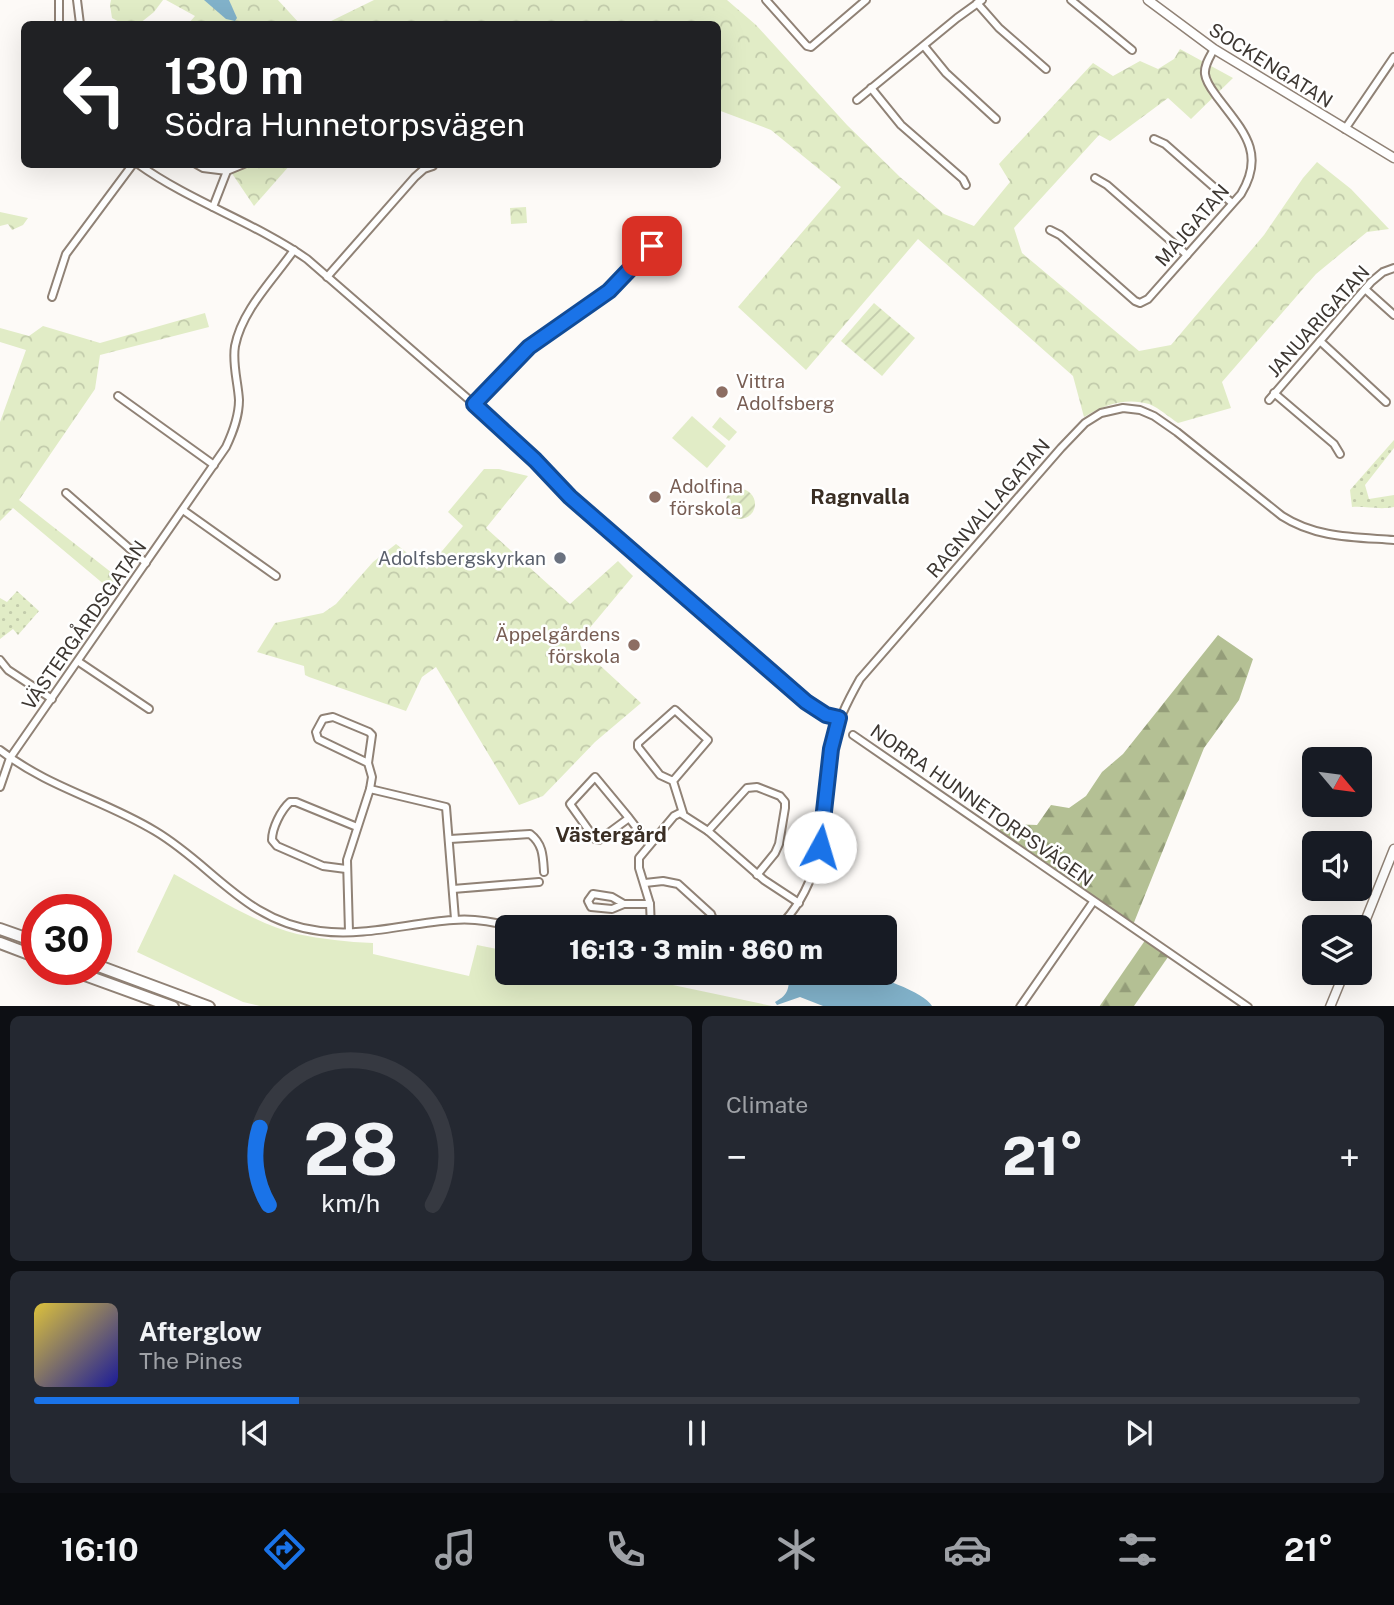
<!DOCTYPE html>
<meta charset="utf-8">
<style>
:root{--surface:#171b24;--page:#242831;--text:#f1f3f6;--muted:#9ea1a6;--line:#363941;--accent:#1a73e8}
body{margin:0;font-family:"Public Sans",sans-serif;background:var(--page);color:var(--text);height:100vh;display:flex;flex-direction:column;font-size:26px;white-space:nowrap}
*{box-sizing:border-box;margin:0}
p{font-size:23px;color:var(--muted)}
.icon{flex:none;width:38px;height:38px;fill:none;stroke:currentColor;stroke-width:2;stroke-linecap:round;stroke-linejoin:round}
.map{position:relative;height:1006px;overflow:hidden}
.drawer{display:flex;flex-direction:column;gap:10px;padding:10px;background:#0d0f14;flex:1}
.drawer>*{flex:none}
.hud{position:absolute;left:21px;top:21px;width:700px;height:147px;border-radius:10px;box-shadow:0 7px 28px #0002;background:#202124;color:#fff;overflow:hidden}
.needle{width:46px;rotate:119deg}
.buttons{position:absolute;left:1302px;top:747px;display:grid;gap:14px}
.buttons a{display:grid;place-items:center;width:70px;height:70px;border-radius:10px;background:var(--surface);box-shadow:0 7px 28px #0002;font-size:35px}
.speed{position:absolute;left:21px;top:894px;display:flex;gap:14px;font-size:35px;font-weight:700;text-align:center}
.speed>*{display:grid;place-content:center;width:91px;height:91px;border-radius:50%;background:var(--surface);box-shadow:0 7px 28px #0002;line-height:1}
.speed .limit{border:10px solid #d22;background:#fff;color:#111}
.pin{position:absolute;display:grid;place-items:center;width:60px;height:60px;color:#fff;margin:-30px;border-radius:14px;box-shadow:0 4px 10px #0006}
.me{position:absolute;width:77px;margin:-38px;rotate:6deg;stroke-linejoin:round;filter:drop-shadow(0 0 5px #0008)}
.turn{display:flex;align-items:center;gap:24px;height:147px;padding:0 28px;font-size:32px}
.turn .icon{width:91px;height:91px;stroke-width:2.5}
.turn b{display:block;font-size:49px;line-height:60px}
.big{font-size:52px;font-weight:800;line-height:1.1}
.drawer .card{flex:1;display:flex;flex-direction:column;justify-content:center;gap:10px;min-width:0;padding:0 24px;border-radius:10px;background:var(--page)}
.drawer .dial{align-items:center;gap:0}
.dial svg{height:182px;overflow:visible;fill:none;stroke:var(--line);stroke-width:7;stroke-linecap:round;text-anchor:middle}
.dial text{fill:var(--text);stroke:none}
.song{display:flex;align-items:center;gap:21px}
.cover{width:84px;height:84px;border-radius:10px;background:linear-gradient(135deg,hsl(50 70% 55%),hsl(240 70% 35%))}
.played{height:7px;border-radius:4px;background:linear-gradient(90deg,var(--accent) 20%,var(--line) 20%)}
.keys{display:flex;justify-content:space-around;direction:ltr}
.heat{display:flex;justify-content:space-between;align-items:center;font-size:38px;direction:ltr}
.drawer .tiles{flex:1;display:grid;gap:10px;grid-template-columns:1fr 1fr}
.card:last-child{grid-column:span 2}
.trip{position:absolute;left:495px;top:915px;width:402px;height:70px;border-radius:10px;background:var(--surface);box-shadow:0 7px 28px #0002;font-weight:800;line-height:70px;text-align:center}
.menu{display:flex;height:112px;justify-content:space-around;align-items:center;background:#090b0e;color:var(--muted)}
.menu .icon{width:49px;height:49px}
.menu .current{color:var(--accent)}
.menu b{font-size:32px;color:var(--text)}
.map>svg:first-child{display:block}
.grass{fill:url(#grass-dots)}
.forest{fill:url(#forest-firs)}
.park{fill:url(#park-crowns)}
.garden{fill:url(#garden-furrows)}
.pitch{fill:#e1ecc6}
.water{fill:#81b1c9}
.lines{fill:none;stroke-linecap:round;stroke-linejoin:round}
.minor-casing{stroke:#908276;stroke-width:10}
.tertiary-casing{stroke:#908276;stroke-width:11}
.primary-casing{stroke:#908276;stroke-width:14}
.minor{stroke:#fff;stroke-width:6}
.tertiary{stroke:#fff;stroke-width:8}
.primary{stroke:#fff;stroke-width:10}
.route-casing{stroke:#114b97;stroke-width:18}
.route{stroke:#1a73e8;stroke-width:12}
.education-dot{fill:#8d6e63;stroke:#fff;stroke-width:2.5}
.worship-dot{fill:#6b7280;stroke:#fff;stroke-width:2.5}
.labels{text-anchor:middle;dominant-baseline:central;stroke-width:5;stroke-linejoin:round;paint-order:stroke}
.street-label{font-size:19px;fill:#3d3732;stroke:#fff}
.education-label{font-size:19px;fill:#785e54;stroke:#fff;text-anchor:start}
.worship-label{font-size:19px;fill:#5b616d;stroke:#fff;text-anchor:end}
.neighbourhood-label{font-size:21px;font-weight:bold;fill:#3a2e24;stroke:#fff}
</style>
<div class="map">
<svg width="1394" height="1007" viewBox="0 0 1394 1007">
<defs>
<pattern id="grass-dots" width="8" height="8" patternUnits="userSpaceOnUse" patternTransform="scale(1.75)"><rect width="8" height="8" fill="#e1ecc6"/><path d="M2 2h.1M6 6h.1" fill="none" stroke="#c2cbab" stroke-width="1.8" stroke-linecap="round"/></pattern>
<pattern id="forest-firs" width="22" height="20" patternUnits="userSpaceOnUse" patternTransform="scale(1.75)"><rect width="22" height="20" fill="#b4c094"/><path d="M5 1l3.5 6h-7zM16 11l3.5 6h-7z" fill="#949d79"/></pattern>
<pattern id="park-crowns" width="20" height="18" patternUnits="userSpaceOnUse" patternTransform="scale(1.75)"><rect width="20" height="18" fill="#e1ecc6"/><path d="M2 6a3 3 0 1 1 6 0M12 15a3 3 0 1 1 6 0" fill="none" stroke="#c2cbab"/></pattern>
<pattern id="garden-furrows" width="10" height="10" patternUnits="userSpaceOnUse" patternTransform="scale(1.75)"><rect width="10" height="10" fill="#e1ecc6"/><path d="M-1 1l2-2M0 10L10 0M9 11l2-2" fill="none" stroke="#c2cbab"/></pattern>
</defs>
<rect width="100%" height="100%" fill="#fdfaf7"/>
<g class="grass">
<path d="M 1394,440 L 1394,448 L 1365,485 L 1369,499 L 1394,495 L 1394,507 C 1379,510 1367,506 1352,507 L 1350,490 Z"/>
<polygon points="17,591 39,611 18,635 13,629 0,639 0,598 7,602"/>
</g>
<g class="forest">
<polygon points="1218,635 1253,659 1239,700 1204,748 1133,925 999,831 1005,824 1037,825 1051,805 1069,808 1086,796 1102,772 1123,754"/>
<polygon points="1146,939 1168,957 1134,1006 1099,1007"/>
</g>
<g class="park">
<polygon points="111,0 163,0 154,12 139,24 123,24 112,18 110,5"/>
<polygon points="166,0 278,0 300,24 188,24 195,16"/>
<path d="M 374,0 L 727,0 L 756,25 L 847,125 L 900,177 L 944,214 L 974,226 L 1010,182 L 999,164 L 1093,63 L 1113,76 L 1140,61 L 1158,69 L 1174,59 L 1180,49 L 1233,78 L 1191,119 L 1168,98 L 1110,141 L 1099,135 L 1014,228 L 1022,253 L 1139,351 L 1171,345 L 1264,235 L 1303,178 L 1317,162 L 1351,189 L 1389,229 L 1367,232 L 1316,274 L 1222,382 L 1231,408 L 1178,423 C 1169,417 1159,408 1149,404 C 1126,397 1103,405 1084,417 L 1073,376 L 918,239 L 806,370 L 738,307 L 841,187 L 771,130 L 718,110 L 718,24 L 325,24 Z"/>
<polygon points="250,165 290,165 254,206 231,172"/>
<polygon points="526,207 527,223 511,224 510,208"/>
<polygon points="0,212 28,218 23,225 12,230 8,224 0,226"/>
<polygon points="205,313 209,327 100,355 95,389 19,500 121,580 112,591 13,508 0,521 0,422 26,350 0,342 0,328 29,336 43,326 100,343"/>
<polygon points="484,469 499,469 528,476 486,528 570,604 618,561 633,576 583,636 580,644 582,649 641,703 595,742 543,796 519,805 436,667 422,677 406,711 309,677 305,675 304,666 257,652 275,623 323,613 336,604 373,562 396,544 427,569 463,526 448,512"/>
</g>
<g class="garden">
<polygon points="874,303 915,338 882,376 841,341"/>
<circle cx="740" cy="504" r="15"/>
</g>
<g class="pitch">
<polygon points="692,416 726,446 707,468 672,438"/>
<polygon points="720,417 737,432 729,441 712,427"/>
<path d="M 174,874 C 212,895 256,924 297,934 C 322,939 347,942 373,943 L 373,954 L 469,976 L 477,945 L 507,951 L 508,973 L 616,973 L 772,1006 L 260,1006 L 243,1002 L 137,952 Z"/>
</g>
<g class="water">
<polygon points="204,0 229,0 237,18 235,21 226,19"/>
<path d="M 790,973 C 812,973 835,971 857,973 C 874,974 924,992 932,1006 L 823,1006 L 800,997 L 777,1005 L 775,1002 C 790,994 788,988 790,973 Z"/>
</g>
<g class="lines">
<g class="minor-casing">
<g id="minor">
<polyline points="59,0 59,24"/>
<polyline points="77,0 80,24"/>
<polyline points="766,0 807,46 811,47 866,0"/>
<polyline points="1071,0 1132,50"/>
<polyline points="977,3 999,28 1046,69"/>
<polyline points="924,46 946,73 996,119"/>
<polyline points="871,88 901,125 963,179 966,185"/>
<polyline points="857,100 957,18 982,0"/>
<polyline points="1345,129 1394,57"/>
<polyline points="1154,139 1165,144 1232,203"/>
<path d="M 138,164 C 191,202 254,222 307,259 L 504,430 L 570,497 L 806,702 L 826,715 L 840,718"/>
<polyline points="196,164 203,168 227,171"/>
<polyline points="1095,178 1107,185 1187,255"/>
<polyline points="213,207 227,171 244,164"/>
<path d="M 1050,230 L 1060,235 L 1135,301 L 1140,303 L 1148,299 L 1241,194 C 1266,153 1243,131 1218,98 C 1213,91 1206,83 1205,74 C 1204,65 1210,57 1214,49"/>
<polyline points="327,277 415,177 424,169 433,166"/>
<polyline points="1365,289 1394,315"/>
<polyline points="52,297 66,254 133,164"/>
<polyline points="1320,341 1386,402"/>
<polyline points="1274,393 1334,444 1340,454"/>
<polyline points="118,396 214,465"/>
<polyline points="1269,400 1371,282 1383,272 1394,268"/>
<polyline points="474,404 529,347 615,286 653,243 650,235 643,230 637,233 635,242 636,263"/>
<polyline points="66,493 146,563"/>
<polyline points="183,510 276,576"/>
<polyline points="0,660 8,670 52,699"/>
<polyline points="79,662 149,709"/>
<polyline points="853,735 1248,1007"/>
<path d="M 0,750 C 49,788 104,800 155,831 C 214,866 245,922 320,931 C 364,937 409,923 453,920 C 473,918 496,922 516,928"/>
<polyline points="368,763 318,739 316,732 323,719 333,717 369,732 372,735 368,763 372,777 370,789"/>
<polyline points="673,781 660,775 638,747 638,743 675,710 708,740 673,781 683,813"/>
<path d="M 0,787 L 10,758 L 226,447 C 233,432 239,417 239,400 C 238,382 232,364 235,346 C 242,310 273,280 294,250"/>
<polyline points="629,818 595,777 570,804 595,839 599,840 629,818 649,844"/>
<polyline points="708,831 747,788 757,787 780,796 785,802 785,808 779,844 775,853 757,875"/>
<path d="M 450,839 L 530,834 C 543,844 543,856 544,872"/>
<path d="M 346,869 L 323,866 L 277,846 L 272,840 C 272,828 281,810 290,802 L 296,802 L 357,827"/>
<polyline points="645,883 663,881 678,884 711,914 713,919 706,928"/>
<polyline points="453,889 539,882"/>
<polyline points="624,904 612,909 591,907 588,901 593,894 612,897 624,904 650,904"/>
<polyline points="651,928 650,904 639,868 639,858 674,816 680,813 708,831 764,880 799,903"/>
<path d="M 778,928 C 830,876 820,815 831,750 C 836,724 847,702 860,679 L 1061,448 L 1085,423 L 1101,413 L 1123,408 L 1140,410 L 1154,416 L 1177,432 L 1282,516 C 1316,538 1354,537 1394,540"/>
<polyline points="349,932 347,860 370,789 446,807 455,919"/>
<polyline points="1020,1007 1093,902"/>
</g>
</g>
<g class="tertiary-casing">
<g id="tertiary">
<polyline points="1148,0 1214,49 1394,158"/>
<polyline points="1360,934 1394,849"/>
<polyline points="1330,1007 1344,973"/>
</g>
</g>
<g class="primary-casing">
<g id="primary">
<polyline points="0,929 37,942"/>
<polyline points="0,943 37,957"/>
<polyline points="96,965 209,1007"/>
<polyline points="71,970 173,1007"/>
</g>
</g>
<use href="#minor" class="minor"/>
<use href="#tertiary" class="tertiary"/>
<use href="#primary" class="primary"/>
</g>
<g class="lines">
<g class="route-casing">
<polyline id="route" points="652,246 609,291 529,347 474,404 535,460 570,497 806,702 826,715 839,718 831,749 820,847"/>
</g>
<use href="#route" class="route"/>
</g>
<g class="education-dot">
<circle cx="722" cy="392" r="7"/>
<circle cx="655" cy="497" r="7"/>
<circle cx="634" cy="645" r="7"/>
</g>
<circle class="worship-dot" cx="560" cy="558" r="7"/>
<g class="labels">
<g class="street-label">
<text transform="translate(1271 65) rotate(32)">SOCKENGATAN</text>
<text transform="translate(1192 225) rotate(-49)">MAJGATAN</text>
<text transform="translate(1318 321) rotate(-48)">JANUARIGATAN</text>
<text transform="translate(988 508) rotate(-49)">RAGNVALLAGATAN</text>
<text transform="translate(84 625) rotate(-55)">VÄSTERGÅRDSGATAN</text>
<text transform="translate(982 805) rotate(35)">NORRA HUNNETORPSVÄGEN</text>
</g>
<g class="education-label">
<text x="736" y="381">Vittra<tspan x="736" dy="22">Adolfsberg</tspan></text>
<text x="669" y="486">Adolfina<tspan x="669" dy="22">förskola</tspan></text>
<text x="620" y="634" text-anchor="end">Äppelgårdens<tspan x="620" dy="22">förskola</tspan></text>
</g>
<g class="worship-label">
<text x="546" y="558">Adolfsbergskyrkan</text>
</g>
<g class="neighbourhood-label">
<text x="860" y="496">Ragnvalla</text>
<text x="611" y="834">Västergård</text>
</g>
</g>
</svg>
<div class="buttons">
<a><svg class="needle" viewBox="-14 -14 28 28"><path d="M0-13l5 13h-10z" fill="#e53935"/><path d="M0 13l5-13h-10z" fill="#9ea1a6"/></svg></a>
<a><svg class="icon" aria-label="sound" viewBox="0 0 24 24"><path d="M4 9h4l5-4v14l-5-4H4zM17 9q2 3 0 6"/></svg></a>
<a><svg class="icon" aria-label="layers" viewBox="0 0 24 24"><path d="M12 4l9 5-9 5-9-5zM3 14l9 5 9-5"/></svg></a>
</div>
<div class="speed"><div class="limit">30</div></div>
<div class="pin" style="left:652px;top:246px;background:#d93025"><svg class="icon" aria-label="arrive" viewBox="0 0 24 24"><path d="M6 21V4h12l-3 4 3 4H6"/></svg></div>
<svg class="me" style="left:820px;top:847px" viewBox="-20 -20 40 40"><circle r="19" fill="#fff"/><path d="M0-13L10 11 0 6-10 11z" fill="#1a73e8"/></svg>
<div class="trip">16:13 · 3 min · 860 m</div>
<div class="hud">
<div class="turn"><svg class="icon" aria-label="left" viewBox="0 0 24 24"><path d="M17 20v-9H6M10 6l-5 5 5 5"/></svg><div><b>130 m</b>Södra Hunnetorpsvägen</div></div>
</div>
</div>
<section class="drawer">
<div class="tiles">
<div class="card dial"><svg viewBox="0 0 100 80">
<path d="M14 69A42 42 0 1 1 86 69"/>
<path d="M14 69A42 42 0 0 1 10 35" stroke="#1a73e8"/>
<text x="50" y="56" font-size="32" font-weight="700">28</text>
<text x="50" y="72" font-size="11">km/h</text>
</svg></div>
<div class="card"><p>Climate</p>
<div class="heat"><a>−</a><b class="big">21°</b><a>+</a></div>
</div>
<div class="card">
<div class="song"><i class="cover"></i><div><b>Afterglow</b><p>The Pines</p></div></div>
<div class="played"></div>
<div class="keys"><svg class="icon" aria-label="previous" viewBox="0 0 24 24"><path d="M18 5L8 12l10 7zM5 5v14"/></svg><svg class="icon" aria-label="pause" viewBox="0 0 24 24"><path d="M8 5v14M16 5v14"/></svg><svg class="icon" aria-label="next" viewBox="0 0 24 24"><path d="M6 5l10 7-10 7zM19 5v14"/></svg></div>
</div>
</div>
</section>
<nav class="menu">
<b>16:10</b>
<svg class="icon current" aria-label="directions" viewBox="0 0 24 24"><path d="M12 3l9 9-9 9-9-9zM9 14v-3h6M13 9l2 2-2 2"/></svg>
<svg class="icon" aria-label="music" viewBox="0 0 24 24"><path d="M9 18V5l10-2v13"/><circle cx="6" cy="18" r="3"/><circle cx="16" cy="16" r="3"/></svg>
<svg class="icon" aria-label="phone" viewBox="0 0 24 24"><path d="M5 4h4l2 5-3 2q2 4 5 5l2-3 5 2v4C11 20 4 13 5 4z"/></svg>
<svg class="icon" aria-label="climate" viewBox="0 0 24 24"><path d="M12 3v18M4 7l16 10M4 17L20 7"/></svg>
<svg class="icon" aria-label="car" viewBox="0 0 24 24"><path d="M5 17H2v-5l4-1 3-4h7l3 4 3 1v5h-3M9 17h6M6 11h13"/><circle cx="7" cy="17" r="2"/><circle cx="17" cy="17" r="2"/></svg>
<svg class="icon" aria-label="filters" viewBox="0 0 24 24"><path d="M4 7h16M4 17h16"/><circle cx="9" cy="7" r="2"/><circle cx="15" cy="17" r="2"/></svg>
<b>21°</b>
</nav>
